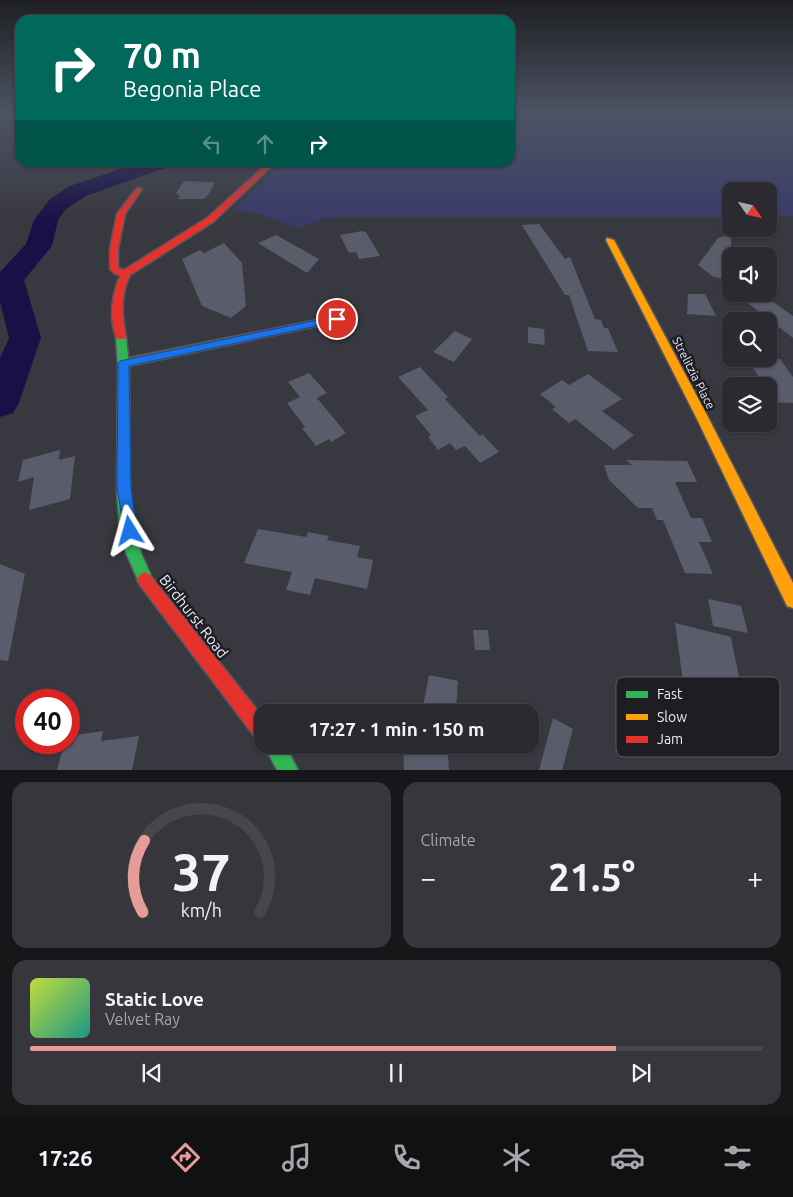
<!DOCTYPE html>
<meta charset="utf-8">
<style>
:root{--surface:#2a2a30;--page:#36363c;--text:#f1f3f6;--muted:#a5a7ab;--line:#46464c;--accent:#e69b98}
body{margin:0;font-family:Ubuntu,sans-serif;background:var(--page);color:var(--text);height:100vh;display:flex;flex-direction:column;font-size:19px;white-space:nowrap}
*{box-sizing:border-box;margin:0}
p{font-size:16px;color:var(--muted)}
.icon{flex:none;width:28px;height:28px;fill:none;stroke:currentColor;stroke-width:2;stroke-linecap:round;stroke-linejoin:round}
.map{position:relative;height:770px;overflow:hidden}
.panel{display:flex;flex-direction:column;gap:12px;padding:12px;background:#17171a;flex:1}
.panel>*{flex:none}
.banner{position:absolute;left:15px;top:15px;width:500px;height:152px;border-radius:15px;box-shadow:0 1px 4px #0004,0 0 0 1px var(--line);background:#00695c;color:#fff;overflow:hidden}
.needle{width:32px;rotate:124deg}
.buttons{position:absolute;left:722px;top:182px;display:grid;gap:10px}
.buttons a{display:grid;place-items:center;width:55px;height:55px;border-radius:10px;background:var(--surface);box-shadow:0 1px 4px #0004,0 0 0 1px var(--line);font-size:25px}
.speed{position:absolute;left:15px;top:689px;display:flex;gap:10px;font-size:25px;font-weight:700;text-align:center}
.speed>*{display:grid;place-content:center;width:65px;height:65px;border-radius:50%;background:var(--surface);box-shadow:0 1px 4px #0004,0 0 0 1px var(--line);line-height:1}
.speed .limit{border:8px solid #d22;background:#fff;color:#111}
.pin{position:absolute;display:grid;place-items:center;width:42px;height:42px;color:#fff;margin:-21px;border:2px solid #fff;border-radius:50%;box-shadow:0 1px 5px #0007}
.me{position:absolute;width:55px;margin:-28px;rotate:352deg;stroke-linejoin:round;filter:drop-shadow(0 0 4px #0008)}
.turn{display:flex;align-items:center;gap:18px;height:105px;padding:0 25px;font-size:22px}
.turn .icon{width:65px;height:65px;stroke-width:2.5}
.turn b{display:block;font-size:35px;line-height:42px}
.lanes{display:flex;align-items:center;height:48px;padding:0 25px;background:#0003;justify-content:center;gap:25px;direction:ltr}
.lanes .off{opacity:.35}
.big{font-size:38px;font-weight:600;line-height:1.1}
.panel .tile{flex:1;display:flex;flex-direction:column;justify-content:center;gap:8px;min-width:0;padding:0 18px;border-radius:15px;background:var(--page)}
.panel .dial{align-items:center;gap:0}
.dial svg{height:130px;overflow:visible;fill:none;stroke:var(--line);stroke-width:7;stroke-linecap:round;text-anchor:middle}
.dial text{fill:var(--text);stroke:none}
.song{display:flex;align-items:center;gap:15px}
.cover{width:60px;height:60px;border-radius:8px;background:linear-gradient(135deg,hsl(70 70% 55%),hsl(170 70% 35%))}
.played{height:5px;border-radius:2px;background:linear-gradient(90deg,var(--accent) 80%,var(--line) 80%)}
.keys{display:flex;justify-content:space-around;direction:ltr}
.heat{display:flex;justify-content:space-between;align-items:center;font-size:28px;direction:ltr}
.panel .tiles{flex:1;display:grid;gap:12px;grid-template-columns:1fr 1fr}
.tile:last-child{grid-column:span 2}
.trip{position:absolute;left:254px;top:704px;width:285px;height:50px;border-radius:15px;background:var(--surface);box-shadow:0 1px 4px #0004,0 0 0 1px var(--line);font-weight:600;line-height:50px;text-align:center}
.tab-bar{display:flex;height:80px;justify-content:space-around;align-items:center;background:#111113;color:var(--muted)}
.tab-bar .icon{width:35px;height:35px}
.tab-bar .selected{color:var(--accent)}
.tab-bar b{font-size:22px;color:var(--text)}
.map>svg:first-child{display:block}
.green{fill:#3a3b68}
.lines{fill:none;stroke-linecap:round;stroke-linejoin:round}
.river{fill:#181046;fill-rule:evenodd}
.building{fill:#5a5b6b}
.lane-casing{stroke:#56565c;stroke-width:3}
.fast-casing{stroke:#56565c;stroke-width:3}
.slow-casing{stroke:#56565c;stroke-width:3}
.jam-casing{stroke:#56565c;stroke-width:3}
.lane{fill:#70675e;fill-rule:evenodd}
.fast{fill:#30b455;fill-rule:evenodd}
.slow{fill:#ff9f0a;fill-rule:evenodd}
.jam{fill:#e5322d;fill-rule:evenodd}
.route{fill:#1a73e8;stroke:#114b97}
.labels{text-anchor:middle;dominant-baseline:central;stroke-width:5;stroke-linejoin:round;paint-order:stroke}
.street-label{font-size:12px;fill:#ecedf6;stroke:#1d1d23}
.near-street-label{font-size:15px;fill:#ecedf6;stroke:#1d1d23}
.key{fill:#1d1d23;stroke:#5b5b62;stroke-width:1}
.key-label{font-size:14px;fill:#ecedf6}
</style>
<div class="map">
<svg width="793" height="770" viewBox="0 0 793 770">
<rect width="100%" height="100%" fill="#383840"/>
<polygon class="green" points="510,113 793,113 793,216 769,216 769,191 731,191 731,217 328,217 299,228 254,212 233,210 282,163 510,162"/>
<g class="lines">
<g class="river">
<polygon points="510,113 528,113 526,117 510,121"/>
<polygon points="141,162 173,162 170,166 86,196 66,209 58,220 52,246 24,280 41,338 19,403 13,413 0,417 0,358 9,338 0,302 0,272 26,244 34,220 50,199 70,186"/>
</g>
</g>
<g class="building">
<polygon points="184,181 215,182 209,194 204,199 178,199 180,196 176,193"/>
<polygon points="539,224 565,259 570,257 595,319 601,320 604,328 608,328 618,352 588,351 569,295 565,295 522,225"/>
<polygon points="362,231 366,232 380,256 359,259 356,252 349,253 340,235"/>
<polygon points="731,234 731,282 712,276 698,265 718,238"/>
<polygon points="276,235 319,259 307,273 258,243"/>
<polygon points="224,243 242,263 246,306 231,318 202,306 182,259 200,250 204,253"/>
<polygon points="688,294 705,294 716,316 687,314"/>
<polygon points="736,294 762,294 793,316 793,338"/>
<polygon points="528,327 544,329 545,345 528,343"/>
<polygon points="455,331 472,339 454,362 433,352"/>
<polygon points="747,359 780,359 793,377 793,403 769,402 769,386 765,386"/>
<polygon points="420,367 448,397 445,399 480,436 482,434 499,452 480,463 465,446 456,450 450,443 438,450 428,437 431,435 415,416 428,410 398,377"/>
<polygon points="309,373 327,393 317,398 346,433 331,442 329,439 316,446 302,428 305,427 287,403 300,397 288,382"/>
<polygon points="588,374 622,399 602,411 634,435 614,450 575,419 569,423 552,409 556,407 540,394 562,380 569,385"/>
<polygon points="60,450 59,460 75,456 70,499 29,510 34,477 18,482 23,460"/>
<polygon points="626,460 687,461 697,482 675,482 691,518 702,518 712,542 699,542 713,574 685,573 663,520 657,520 652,508 638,508 609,480 604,465 632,465"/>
<polygon points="258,529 306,537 308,532 329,536 327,540 360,546 357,557 373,560 367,589 315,578 310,595 286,590 292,572 244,563"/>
<polygon points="0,564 25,574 8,661 0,660"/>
<polygon points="708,599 741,606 748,633 713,626"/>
<polygon points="675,623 731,637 743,697 720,691 725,727 692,718 687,683 683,682"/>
<polygon points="473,630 488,630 490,650 475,650"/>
<polygon points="429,675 458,681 456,712 422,712"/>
<polygon points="553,718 573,729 562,770 539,770"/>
<polygon points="103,731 101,741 139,736 132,770 57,770 65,742 69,742 69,736"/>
<polygon points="403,745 452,745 448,754 449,770 404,770"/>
</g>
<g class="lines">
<g class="lane-casing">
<polygon id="lane" points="337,316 340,317 342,319 340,321 124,367 119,363 124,359"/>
</g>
<g class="fast-casing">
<g id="fast">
<polygon points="121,334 126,337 129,366 130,493 134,524 141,553 153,580 150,585 145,588 140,585 126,553 119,524 117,493 118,366 116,337"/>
<polygon points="264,745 285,745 298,770 277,770"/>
</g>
</g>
<g class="slow-casing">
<polygon id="slow" points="607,238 614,240 709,419 793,583 793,608 787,606 697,419 606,240"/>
</g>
<g class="jam-casing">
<g id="jam">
<path d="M 269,162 L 276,162 L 213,222 L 130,275 C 120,295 122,315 126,337 L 125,339 L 117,339 C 109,321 111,293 121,275 L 115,274 L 110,269 L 110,249 L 117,214 L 137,188 L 142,189 L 125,214 L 118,249 L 118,268 L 124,270 L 207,218 Z"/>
<polygon points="145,572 150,575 262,716 262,739 255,737 140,585 137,580 140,575"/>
</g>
</g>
<use href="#lane" class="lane"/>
<use href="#fast" class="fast"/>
<use href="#slow" class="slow"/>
<use href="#jam" class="jam"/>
</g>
<linearGradient id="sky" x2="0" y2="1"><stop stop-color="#1f1f23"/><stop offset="0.51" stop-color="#4d5364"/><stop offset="1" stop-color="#4d5364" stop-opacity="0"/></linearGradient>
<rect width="793" height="221" fill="url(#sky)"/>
<polygon class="route" points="337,316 342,319 340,321 129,366 131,488 137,531 135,536 130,538 125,536 117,488 118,363 120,361"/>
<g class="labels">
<g class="street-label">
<text transform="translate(694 373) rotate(63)">Strelitzia Place</text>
</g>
<g class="near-street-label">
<text transform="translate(194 616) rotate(52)">Birdhurst Road</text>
</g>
</g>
<rect x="616" y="677" width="164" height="80" rx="8" class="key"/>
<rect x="626" y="691" width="22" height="7" fill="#30b455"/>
<rect x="626" y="714" width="22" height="6" fill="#ff9f0a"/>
<rect x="626" y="736" width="22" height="7" fill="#e5322d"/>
<g class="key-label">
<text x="657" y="699">Fast</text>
<text x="657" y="722">Slow</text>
<text x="657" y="744">Jam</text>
</g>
</svg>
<div class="buttons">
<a><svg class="needle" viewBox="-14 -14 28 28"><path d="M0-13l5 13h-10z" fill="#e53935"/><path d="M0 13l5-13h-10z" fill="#a5a7ab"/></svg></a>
<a><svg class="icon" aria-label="sound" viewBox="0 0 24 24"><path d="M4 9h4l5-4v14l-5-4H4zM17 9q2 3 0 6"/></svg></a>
<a><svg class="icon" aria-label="search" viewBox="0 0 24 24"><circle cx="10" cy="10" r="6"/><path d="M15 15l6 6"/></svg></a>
<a><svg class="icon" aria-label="layers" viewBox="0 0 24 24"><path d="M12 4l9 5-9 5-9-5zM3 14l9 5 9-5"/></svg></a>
</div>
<div class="speed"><div class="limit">40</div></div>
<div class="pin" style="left:337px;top:319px;background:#d93025"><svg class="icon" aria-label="arrive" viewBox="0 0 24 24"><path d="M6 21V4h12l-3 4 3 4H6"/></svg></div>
<svg class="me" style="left:130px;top:531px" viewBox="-20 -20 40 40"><path d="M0-17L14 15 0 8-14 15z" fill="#1a73e8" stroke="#fff" stroke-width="4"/></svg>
<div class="trip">17:27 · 1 min · 150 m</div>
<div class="banner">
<div class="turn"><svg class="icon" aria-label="right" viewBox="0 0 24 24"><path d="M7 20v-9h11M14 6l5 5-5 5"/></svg><div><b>70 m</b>Begonia Place</div></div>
<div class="lanes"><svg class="icon off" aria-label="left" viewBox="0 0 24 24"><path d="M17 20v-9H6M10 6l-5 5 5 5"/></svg><svg class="icon off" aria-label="ahead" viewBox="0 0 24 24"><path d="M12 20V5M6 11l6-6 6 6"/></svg><svg class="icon" aria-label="right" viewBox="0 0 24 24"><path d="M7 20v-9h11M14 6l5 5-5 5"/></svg></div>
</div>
</div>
<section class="panel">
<div class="tiles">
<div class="tile dial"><svg viewBox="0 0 100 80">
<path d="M14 69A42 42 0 1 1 86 69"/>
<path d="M14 69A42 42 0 0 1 15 25" stroke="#e69b98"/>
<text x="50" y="56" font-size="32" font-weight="700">37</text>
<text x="50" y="72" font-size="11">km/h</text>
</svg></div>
<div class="tile"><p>Climate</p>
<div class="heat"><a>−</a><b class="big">21.5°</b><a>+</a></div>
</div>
<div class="tile">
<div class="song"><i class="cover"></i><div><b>Static Love</b><p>Velvet Ray</p></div></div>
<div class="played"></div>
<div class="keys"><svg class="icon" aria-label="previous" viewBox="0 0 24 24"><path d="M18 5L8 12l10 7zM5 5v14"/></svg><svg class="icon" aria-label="pause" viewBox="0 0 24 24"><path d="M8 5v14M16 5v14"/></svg><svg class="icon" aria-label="next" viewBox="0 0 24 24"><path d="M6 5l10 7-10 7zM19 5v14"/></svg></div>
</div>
</div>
</section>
<nav class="tab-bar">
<b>17:26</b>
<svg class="icon selected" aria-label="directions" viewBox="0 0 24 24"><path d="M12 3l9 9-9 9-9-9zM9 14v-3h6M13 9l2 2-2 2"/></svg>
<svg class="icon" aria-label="music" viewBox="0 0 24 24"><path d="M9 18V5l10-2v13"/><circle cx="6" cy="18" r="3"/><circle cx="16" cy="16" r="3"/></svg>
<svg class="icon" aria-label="phone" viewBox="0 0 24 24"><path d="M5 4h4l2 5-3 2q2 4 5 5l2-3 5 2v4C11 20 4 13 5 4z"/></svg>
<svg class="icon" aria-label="climate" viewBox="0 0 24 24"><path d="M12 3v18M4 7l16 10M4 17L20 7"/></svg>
<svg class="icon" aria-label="car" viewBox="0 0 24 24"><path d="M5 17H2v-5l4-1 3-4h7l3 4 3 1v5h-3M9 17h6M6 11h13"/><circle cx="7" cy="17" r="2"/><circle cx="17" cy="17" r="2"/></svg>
<svg class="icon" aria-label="filters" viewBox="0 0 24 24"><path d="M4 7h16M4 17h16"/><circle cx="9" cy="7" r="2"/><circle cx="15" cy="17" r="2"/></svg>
</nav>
